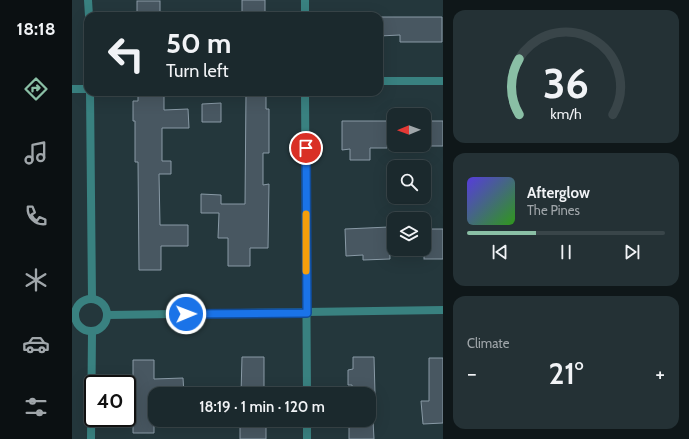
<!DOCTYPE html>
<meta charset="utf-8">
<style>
:root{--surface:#1b292d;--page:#243135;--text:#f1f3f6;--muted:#a0a6aa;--line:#394549;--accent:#8abfa5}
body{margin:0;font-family:Cabin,sans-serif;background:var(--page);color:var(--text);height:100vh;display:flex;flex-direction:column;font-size:15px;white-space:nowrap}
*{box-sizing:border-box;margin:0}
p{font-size:13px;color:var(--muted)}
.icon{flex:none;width:22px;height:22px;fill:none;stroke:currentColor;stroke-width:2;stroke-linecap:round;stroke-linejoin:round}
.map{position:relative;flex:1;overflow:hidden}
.sheet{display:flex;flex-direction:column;gap:10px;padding:10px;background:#0f1719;width:246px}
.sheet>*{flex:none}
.top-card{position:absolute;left:12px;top:12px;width:299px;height:84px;border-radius:12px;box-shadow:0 4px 16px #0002,0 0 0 1px var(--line);background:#1b292d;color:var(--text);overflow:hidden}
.needle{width:26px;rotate:269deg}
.tools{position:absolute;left:315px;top:108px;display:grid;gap:8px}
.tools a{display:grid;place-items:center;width:44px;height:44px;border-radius:8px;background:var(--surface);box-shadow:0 4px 16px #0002,0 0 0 1px var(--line);font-size:20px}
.speed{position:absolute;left:12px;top:375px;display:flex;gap:8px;font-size:20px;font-weight:700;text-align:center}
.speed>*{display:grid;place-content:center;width:52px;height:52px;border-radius:50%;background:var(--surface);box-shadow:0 4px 16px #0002,0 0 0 1px var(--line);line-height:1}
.speed .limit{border:2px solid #111;border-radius:6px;background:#fff;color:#111}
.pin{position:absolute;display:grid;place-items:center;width:34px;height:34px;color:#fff;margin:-17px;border:2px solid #fff;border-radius:50%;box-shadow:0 1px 4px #0007}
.me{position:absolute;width:44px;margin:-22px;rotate:89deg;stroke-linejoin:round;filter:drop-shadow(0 0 3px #0008)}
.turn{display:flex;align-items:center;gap:14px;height:84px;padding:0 16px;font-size:18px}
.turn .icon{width:52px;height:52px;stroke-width:2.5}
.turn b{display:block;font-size:28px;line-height:34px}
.big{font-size:30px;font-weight:600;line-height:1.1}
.sheet .card{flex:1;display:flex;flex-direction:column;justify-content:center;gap:6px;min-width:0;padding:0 14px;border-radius:12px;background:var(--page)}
.sheet .dial{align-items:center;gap:0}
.dial svg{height:104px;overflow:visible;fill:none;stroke:var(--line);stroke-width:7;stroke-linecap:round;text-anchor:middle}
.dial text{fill:var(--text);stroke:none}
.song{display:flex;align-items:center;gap:12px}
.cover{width:48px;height:48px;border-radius:6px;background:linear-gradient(135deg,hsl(250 70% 55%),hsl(110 70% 35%))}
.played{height:4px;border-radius:2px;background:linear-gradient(90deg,var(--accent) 35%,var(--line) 35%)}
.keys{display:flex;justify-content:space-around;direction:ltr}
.heat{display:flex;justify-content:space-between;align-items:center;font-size:22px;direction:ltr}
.trip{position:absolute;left:76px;top:387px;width:228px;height:40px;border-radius:12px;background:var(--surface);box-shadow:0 4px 16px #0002,0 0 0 1px var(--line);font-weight:600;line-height:40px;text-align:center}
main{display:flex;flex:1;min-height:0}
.tab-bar{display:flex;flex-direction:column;width:72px;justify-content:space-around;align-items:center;background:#0b1012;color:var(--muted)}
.tab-bar .icon{width:28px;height:28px}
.tab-bar .current{color:var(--accent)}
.tab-bar b{font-size:18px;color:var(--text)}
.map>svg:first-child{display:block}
.building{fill:#485761;stroke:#899aa6}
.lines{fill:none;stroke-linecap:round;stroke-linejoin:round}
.minor{stroke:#398180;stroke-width:8}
.tertiary{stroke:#398180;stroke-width:8}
.route-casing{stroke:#114b97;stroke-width:10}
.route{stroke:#1a73e8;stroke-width:7}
.slow{stroke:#f59e0b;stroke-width:7}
</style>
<main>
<nav class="tab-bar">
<b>18:18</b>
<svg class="icon current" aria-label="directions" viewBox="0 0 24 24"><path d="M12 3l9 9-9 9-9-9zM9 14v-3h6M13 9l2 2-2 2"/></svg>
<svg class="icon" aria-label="music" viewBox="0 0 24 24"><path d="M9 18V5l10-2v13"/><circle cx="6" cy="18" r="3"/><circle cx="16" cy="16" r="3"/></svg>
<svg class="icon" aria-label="phone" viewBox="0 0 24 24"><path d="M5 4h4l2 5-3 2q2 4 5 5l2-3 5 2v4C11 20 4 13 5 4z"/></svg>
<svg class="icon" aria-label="climate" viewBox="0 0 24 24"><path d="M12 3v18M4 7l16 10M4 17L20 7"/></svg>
<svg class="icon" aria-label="car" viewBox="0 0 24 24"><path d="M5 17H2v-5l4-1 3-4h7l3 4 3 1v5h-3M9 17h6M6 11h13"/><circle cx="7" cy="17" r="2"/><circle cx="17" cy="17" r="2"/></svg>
<svg class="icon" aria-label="filters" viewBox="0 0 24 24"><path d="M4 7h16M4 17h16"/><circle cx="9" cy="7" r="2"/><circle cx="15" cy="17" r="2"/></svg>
</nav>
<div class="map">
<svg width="371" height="439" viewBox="0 0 371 439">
<rect width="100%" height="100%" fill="#24373c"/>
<g class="building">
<rect x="170" y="0" width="23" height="16"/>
<rect x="65" y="1" width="23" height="15"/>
<polygon points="307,17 370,17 370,42 328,42 328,35 307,36"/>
<polygon points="66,92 92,92 92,110 116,109 117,128 90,128 90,161 99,161 99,174 87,174 88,225 116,225 116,246 89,246 89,270 67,270 66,162 63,162 63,121 61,121 61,101 66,101"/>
<polygon points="174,92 194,92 194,109 197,109 197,153 191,153 191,185 197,184 196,248 178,248 178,266 156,266 156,238 146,238 147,213 129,213 129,194 149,195 149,204 173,204"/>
<polygon points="149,103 149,122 130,122 130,104"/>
<polygon points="270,121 316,121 315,148 298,148 298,160 278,160 278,149 270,150"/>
<rect x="352" y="121" width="19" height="25"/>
<polygon points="317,227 318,259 291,260 291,255 274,256 273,229"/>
<rect x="352" y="229" width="19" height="30"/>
<polygon points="170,357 192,357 192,394 169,394"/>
<polygon points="281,357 302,357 303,394 281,394 280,385 276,385 276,370 281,369"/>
<polygon points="357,358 371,358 371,423 351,424 349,401 357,401"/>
<polygon points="61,360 82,360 82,379 111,378 112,394 82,394 82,433 61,433"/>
<rect x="168" y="420" width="26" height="19"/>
<polygon points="277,420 301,420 302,439 277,439"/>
</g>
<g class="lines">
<g class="minor">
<polyline points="16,0 17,16"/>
<polyline points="233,16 233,0"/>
<polyline points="307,81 371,81"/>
<polyline points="0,89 16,89"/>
<polyline points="18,92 20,299"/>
<polyline points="233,92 235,394"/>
<polyline points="235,420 235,439"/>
<polyline points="19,439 20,332"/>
</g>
<g class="tertiary">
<circle cx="19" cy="315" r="16"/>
<polyline points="36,315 371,310"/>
</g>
</g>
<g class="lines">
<g class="route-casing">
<polyline id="route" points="114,314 235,313 234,148"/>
</g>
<use href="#route" class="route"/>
<polyline class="slow" points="234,214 234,271"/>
</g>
</svg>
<div class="tools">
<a><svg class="needle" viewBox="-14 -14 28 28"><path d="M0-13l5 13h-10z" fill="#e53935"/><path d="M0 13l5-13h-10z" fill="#a0a6aa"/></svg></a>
<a><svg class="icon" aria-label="search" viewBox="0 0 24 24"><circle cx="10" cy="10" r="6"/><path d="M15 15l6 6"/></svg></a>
<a><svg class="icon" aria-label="layers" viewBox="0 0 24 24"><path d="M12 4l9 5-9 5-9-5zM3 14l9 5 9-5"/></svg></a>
</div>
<div class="speed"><div class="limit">40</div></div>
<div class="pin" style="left:234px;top:148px;background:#d93025"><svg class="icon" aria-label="arrive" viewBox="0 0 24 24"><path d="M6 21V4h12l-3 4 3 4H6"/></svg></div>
<svg class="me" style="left:114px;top:314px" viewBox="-20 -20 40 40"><circle r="17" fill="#1a73e8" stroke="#fff" stroke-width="3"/><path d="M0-11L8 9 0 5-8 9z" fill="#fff"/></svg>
<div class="trip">18:19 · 1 min · 120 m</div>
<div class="top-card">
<div class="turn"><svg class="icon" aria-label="left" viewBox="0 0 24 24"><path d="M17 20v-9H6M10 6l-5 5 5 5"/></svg><div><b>50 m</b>Turn left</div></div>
</div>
</div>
<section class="sheet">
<div class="card dial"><svg viewBox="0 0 100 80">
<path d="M14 69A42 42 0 1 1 86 69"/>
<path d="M14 69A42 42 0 0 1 14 26" stroke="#8abfa5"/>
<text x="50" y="56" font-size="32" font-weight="700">36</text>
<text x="50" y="72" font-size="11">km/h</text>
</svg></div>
<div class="card">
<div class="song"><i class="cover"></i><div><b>Afterglow</b><p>The Pines</p></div></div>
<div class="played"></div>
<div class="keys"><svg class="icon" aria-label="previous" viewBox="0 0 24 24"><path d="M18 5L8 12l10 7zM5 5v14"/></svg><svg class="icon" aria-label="pause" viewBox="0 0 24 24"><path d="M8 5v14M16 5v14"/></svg><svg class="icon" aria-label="next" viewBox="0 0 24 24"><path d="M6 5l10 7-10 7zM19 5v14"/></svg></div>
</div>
<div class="card"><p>Climate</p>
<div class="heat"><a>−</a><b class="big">21°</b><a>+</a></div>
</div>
</section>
</main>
